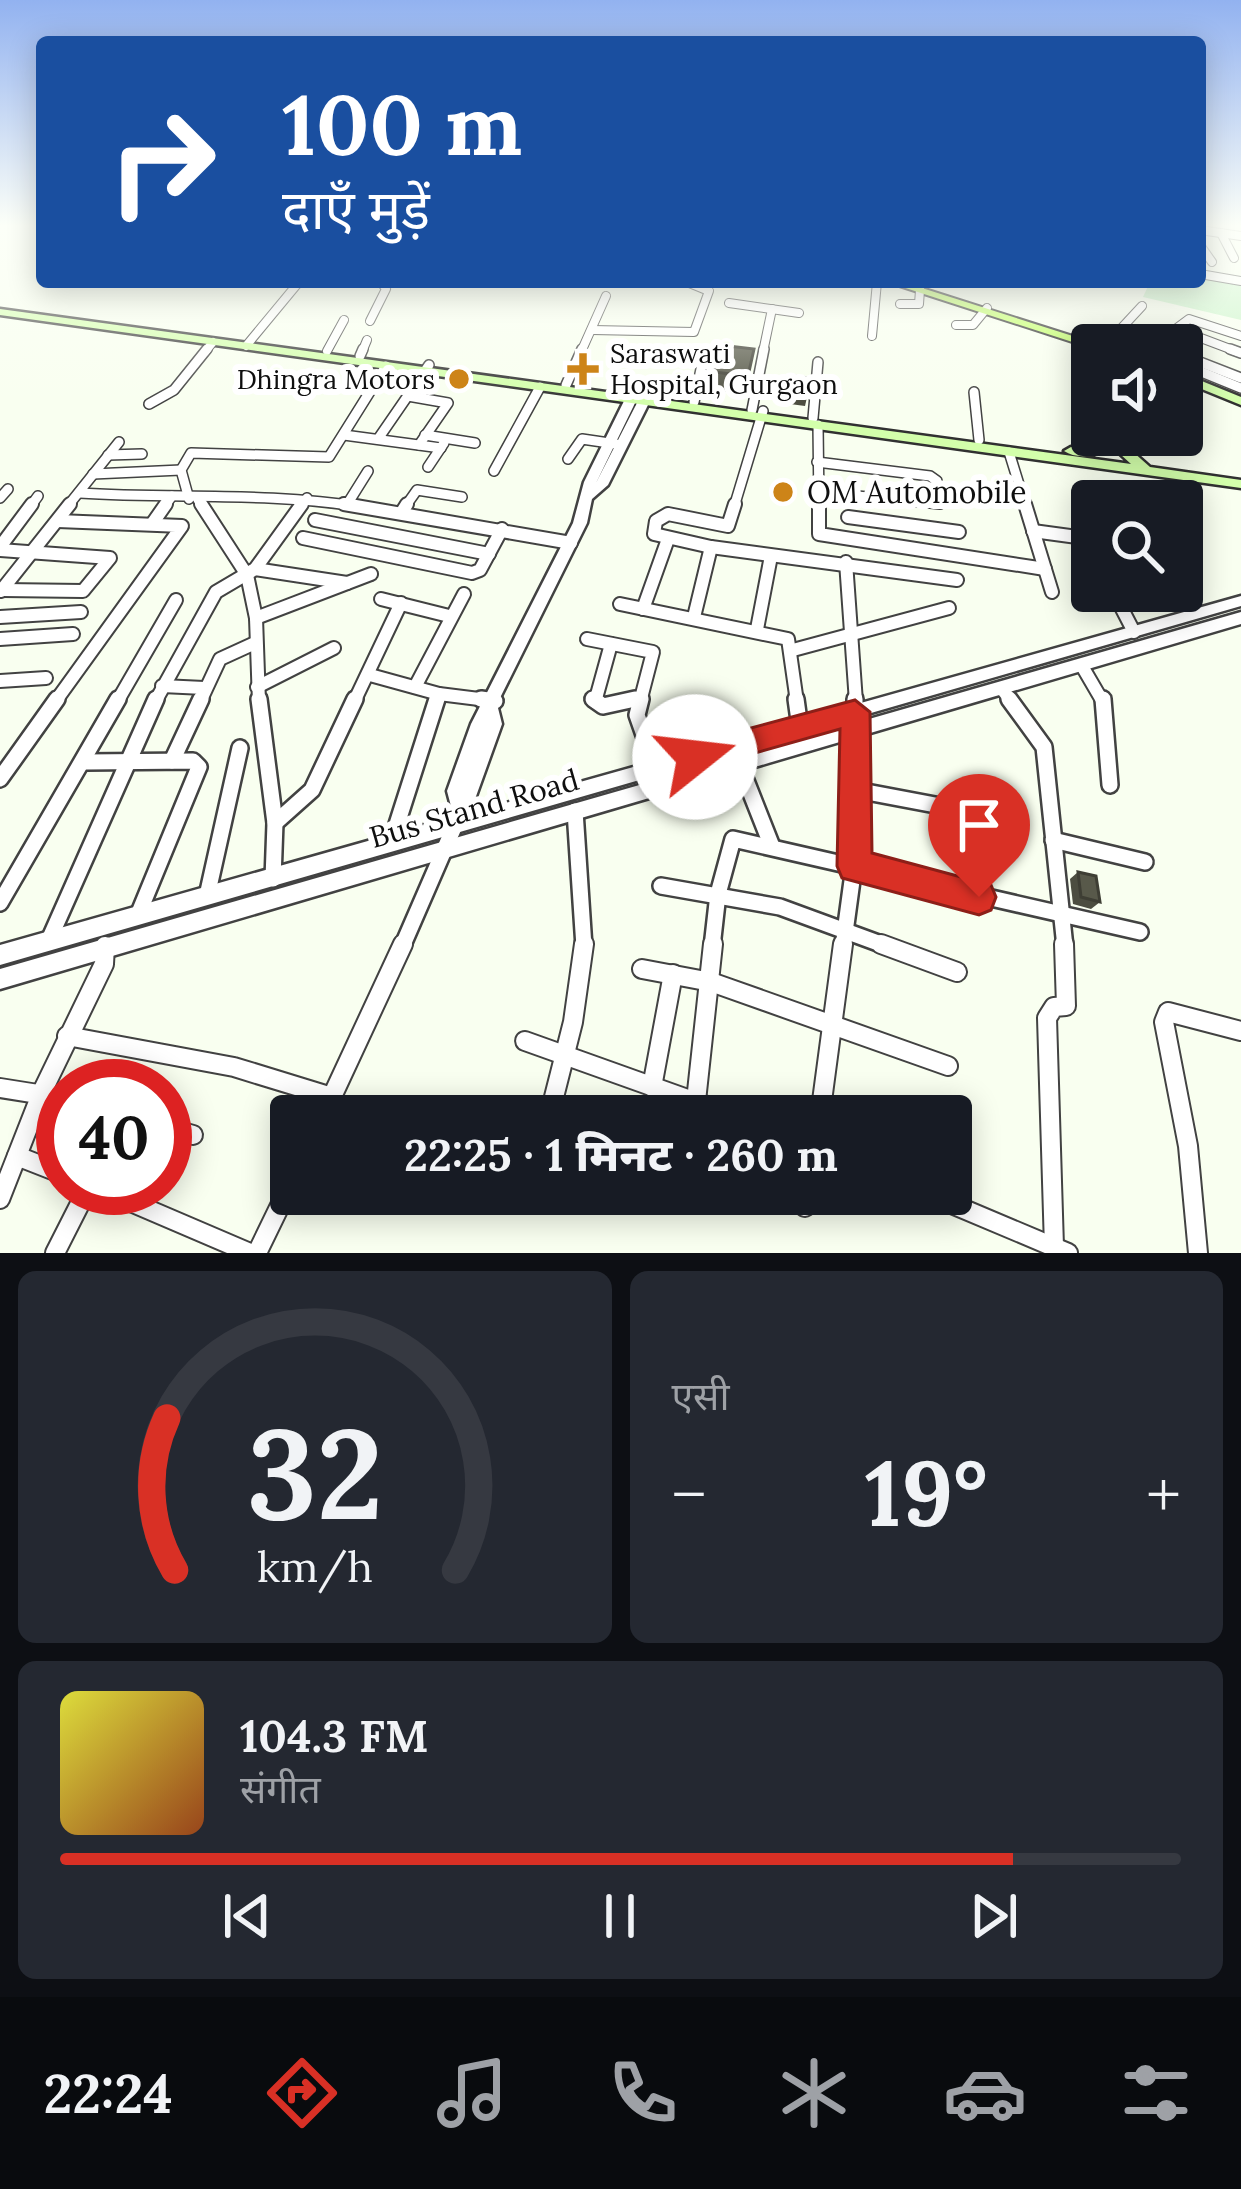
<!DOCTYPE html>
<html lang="hi">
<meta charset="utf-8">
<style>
:root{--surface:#171b24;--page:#242831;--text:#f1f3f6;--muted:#9ea1a6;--line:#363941;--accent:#d93025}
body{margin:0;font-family:Lora,"Noto Sans Devanagari",serif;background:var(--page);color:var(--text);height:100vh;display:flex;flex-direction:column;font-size:45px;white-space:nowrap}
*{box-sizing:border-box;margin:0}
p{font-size:39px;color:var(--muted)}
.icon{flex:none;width:66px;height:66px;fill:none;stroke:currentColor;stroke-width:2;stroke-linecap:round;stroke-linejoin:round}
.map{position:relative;height:1253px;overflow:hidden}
.drawer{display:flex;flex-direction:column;gap:18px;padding:18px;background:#0d0f14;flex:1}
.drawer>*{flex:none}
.guide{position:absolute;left:36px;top:36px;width:1170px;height:252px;border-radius:12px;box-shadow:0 6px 30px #0003;background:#1a4fa0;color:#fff;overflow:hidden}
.tools{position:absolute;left:1071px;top:324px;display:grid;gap:24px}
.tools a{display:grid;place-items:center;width:132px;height:132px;border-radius:12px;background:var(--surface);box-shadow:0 6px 30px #0003;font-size:60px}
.speed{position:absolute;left:36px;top:1059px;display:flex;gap:24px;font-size:60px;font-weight:700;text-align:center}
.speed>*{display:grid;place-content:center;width:156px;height:156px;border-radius:50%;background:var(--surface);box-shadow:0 6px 30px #0003;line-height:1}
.speed .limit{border:18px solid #d22;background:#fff;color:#111}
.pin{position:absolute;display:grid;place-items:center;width:102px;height:102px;color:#fff;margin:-123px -51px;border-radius:50% 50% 50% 0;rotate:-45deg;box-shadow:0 0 12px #0007}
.pin .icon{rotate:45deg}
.me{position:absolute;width:132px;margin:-66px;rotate:74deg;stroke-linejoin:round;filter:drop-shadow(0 0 9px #0008)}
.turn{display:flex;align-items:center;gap:42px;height:252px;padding:0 48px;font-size:54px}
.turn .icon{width:156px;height:156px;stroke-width:2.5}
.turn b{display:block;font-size:84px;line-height:102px}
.big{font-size:90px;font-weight:800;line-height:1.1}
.drawer .tile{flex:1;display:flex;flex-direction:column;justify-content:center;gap:18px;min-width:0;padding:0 42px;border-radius:18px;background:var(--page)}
.drawer .dial{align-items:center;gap:0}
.dial svg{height:312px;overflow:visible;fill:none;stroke:var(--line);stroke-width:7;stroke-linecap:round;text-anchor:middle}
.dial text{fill:var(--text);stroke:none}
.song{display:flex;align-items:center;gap:36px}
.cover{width:144px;height:144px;border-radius:18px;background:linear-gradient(135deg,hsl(60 70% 55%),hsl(20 70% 35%))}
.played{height:12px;border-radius:6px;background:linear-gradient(90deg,var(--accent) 85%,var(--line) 85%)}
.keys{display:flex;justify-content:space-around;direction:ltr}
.heat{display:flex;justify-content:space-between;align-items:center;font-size:66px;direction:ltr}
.drawer .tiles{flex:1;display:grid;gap:18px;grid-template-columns:1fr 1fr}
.tile:last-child{grid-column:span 2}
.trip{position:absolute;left:270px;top:1095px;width:702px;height:120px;border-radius:12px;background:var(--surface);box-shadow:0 6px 30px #0003;font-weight:800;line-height:120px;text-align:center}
.tab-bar{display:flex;height:192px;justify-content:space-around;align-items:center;background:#090b0e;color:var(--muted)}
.tab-bar .icon{width:84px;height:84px}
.tab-bar .selected{color:var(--accent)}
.tab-bar b{font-size:54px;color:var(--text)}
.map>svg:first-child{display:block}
.pitch{fill:#c9f4c8}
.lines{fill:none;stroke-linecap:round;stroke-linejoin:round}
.minor-far4-casing{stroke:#424242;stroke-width:10}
.minor-far3-casing{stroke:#424242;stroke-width:12}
.minor-far2-casing{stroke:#424242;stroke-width:16}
.minor-far1-casing{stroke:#424242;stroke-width:20}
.minor-casing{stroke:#424242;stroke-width:22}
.tertiary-casing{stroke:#424242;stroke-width:5}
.secondary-casing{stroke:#313131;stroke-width:5}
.primary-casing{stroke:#202020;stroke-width:4}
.minor-far4{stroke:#fff;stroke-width:8}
.minor-far3{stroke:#fff;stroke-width:9}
.minor-far2{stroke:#fff;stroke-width:12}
.minor-far1{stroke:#fff;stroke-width:15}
.minor{stroke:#fff;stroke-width:18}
.tertiary{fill:#fff;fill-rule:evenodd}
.secondary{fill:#d3ffab;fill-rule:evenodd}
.primary{fill:#c0ff60;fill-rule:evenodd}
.wall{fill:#4c4d40}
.building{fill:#58594a;stroke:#3e3e34;stroke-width:3}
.route{fill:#d93025;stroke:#8d1f18;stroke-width:3}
.poi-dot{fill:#cd8418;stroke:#fff;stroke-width:4.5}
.labels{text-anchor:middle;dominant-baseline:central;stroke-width:12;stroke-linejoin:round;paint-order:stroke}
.far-poi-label{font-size:27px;fill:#0f0f0f;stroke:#fff;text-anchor:start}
.poi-label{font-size:30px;fill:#0f0f0f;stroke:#fff;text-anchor:start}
.street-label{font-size:30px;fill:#0f0f0f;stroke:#fff}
</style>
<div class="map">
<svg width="1241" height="1253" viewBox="0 0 1241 1253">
<rect width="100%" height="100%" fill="#f9fff0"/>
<polygon class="pitch" points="1200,276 1241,284 1241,320 1143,297 1150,282 1200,282"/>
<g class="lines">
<g class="minor-far4-casing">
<g id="minor-far4">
<polyline points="1200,230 1241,236"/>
<polyline points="1221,233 1234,258"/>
<polyline points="1200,245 1212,262"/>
<polyline points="1200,274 1241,281"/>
<polyline points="729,303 799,313"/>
<polyline points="900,304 919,304 920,290"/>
<polyline points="370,321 386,289 381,282"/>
<polyline points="956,325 973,325 987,308"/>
<polyline points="1177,329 1238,352"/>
<polyline points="592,330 694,332 709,291 687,282"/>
<polyline points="872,336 877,282"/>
<polyline points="1135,345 1116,334 1142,306"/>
<polyline points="1154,345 1189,319 1241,336"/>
<polyline points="246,346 299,282"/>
<polyline points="327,351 344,320"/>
<polyline points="205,352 213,342"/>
<polyline points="362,352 367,340"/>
<polyline points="581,352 606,296"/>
<polyline points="763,352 772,309"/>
</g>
</g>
<g class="minor-far3-casing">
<g id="minor-far3">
<polyline points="1230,349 1241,353"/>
<polyline points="1182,355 1241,378"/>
<polyline points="360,356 363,349"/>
<polyline points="1182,364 1241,388"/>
<polyline points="566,385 582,349"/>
<polyline points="974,392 979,440"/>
<polyline points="408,396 448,403 419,445"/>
<polyline points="694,402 704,355"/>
<polyline points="149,404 174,390 207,349"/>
<polyline points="752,410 764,349"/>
<polyline points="813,418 818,362"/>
<polyline points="818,425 819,507"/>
<polyline points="344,435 441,448"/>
<polyline points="425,435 475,443"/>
<polyline points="378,439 429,365"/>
<polyline points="1009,452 1026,507"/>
<polyline points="108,455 142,454"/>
<polyline points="568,459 582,439 616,444"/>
<polyline points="428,467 444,443"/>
<polyline points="494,471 540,387"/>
<polyline points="93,474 181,470"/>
<polyline points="816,492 940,504 937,481 930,476 817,462"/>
<path d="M 80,493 C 173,499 269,492 361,507"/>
<polyline points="0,498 8,489"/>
<polyline points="189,499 181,470 191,453 329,457 386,366"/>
<polyline points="198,500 203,507"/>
<polyline points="348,503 368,471"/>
<polyline points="30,507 38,496"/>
<polyline points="67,507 119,442"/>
<polyline points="164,507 172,496"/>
<polyline points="300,507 307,498"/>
<polyline points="405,507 417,490 462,497"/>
<polyline points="734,507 763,411"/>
</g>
</g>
<g class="minor-far2-casing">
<g id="minor-far2">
<polyline points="201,504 247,575 256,618 259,702"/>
<polyline points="344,504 571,543"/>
<polyline points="735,504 728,526 668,514 656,521 654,534 711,547 957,580"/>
<polyline points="819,504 819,534 1045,569"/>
<polyline points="1025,504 1052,592"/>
<polyline points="402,512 407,504"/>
<polyline points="848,517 959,532"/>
<polyline points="315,520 489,554"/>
<polyline points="152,524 166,504"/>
<polyline points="1033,531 1092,539"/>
<polyline points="303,538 472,573 480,570 502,529"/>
<polyline points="0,547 32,504"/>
<polyline points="0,550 110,558 83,591 3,590"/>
<polyline points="846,562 856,702"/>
<polyline points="255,569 347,583"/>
<polyline points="1,591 70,504"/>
<polyline points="381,599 449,616"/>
<polyline points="1119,603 1134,632"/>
<polyline points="620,604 788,639 797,702"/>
<polyline points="643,609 668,539"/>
<polyline points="0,617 81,612"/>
<polyline points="694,617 711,547"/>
<polyline points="256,618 371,574"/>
<polyline points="757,629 771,556"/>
<polyline points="0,639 73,634"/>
<polyline points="587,639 653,652 640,702"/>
<polyline points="793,650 949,608"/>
<polyline points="1082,666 1103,702"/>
<polyline points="370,675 439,694 495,701"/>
<polyline points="0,681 46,678"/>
<polyline points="162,686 204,688"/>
<polyline points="257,687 334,648"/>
<polyline points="415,687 464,594"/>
<polyline points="1002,689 1012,702"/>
<polyline points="55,702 182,526 58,521"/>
<polyline points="117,702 176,600"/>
<polyline points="155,702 216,592 255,569 302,504"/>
<polyline points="200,702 220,659 255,643"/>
<polyline points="354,702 401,603"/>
<polyline points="436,702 439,694"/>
<polyline points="595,702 611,644"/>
<polyline points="621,702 641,698"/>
</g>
</g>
<g class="minor-far1-casing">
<g id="minor-far1">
<polyline points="259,699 275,823 273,879"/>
<polyline points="481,699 495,701"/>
<polyline points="593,699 603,706 635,699"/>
<polyline points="641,699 637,715 656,769"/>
<polyline points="796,699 800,728"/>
<polyline points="1009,699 1044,747 1065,947"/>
<polyline points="1103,699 1110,785"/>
<polyline points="172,761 201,699"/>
<polyline points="86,762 193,761 199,767 138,915"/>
<polyline points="739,763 771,844"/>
<polyline points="0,779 57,699"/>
<polyline points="856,790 983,814"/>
<polyline points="575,811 584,947"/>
<polyline points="275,823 312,790 355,699"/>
<polyline points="1053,840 1145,862"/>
<polyline points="391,843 437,699"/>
<polyline points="661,886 780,907 889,947"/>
<polyline points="207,896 240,748"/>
<polyline points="0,903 118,699"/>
<polyline points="49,940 156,699"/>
<polyline points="402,947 455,825"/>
<polyline points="712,947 718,894 733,839 1140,932"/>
<polyline points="843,947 854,866 855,699"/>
</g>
</g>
<g class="minor-casing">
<g id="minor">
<polyline points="881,944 957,972"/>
<polyline points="642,969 711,982 948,1066"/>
<polyline points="67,1036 234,1067 332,1097"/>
<polyline points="525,1041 735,1116"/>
<polyline points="652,1087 673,974"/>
<polyline points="0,1088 63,1098"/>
<polyline points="554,1097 573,1022 584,944"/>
<polyline points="696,1101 713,944"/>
<polyline points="323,1116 403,944"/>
<polyline points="820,1116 843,944"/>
<polyline points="165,1127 193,1135"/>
<polyline points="17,1156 63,1174"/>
<polyline points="98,1188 250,1253"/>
<polyline points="928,1194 1068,1253"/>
<polyline points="0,1199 42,1092 104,964 105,946"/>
<polyline points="805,1207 807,1194"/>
<polyline points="1054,1247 1047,1018 1054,1007 1066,1006 1064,944"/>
<polyline points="55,1253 88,1188"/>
<polyline points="257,1253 291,1183"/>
<polyline points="1198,1253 1188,1146 1164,1022 1168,1012 1241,1031"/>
</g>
</g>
<g class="tertiary-casing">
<g id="tertiary">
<polygon points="631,396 637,399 596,483 638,401 644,398 650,401 608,485 592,499 587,523 497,704 502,724 470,813 1241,596 1241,606 0,965 0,945 449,818 452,810 447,791 471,724 573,523 584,482 625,399"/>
<polygon points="1241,612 1241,624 0,989 0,969"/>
</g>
</g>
<g class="secondary-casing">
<g id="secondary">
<path d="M 0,309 L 1131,464 L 1109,444 C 1099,457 1078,460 1064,451 L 1071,447 L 1093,447 L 1101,437 L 1100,435 L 1114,435 L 1150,467 L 1241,480 L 1241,488 L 0,315 Z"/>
<polygon points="1182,373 1241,397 1241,405 1182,381"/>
</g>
</g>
<g class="primary-casing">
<polygon id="primary" points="887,282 903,282 1101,345 1091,348"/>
</g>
<use href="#minor-far4" class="minor-far4"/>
<use href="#minor-far3" class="minor-far3"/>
<use href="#minor-far2" class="minor-far2"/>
<use href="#minor-far1" class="minor-far1"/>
<use href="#minor" class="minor"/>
<use href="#tertiary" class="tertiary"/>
<use href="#secondary" class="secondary"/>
<use href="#primary" class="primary"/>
</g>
<g class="wall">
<polygon points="754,349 746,394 712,390 714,372"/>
<polygon points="794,376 808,393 805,406 790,404"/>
<polygon points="1078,872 1100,902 1091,909 1073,904 1070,879"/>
</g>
<g class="building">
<polygon points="720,345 754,349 748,376 714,372"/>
<polygon points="794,376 809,378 808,393 792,391"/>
<polygon points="1078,872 1096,876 1100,902 1081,897"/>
</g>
<linearGradient id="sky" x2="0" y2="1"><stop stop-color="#92b2f0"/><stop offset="0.56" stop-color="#fcfff8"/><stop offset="1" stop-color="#fcfff8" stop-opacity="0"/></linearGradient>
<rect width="1241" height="402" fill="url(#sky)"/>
<polygon class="route" points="855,700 870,712 872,853 991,885 996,897 991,910 979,915 842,878 837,866 840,729 695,770 684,766 679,757 684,747 695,743"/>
<g class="poi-dot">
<path d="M577 351h12v12h12v12h-12v12h-12v-12h-12v-12h12z"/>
<circle cx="459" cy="379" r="12"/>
<circle cx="783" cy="492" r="12"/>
</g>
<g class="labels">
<g class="far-poi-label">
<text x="610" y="353">Saraswati<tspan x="610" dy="31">Hospital, Gurgaon</tspan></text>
<text x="435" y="379" text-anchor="end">Dhingra Motors</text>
</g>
<g class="poi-label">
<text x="807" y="492">OM Automobile</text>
</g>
<g class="street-label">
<text transform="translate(474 808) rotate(-16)">Bus Stand Road</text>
</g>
</g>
</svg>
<div class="tools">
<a><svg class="icon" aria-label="sound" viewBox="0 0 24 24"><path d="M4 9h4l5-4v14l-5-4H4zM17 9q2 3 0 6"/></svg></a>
<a><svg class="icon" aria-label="search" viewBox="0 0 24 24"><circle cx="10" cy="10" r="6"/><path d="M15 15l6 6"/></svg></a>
</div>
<div class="speed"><div class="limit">40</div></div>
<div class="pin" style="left:979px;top:897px;background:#d93025"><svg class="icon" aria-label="arrive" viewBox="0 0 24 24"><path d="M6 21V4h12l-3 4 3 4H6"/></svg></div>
<svg class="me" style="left:695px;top:757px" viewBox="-20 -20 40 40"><circle r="19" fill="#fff"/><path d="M0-13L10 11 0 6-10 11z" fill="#d93025"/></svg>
<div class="trip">22:25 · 1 मिनट · 260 m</div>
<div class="guide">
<div class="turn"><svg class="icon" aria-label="right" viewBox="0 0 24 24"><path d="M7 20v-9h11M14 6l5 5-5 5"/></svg><div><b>100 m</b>दाएँ मुड़ें</div></div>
</div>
</div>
<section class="drawer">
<div class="tiles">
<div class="tile dial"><svg viewBox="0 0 100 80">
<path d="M14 69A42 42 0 1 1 86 69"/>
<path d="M14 69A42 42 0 0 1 12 30" stroke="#d93025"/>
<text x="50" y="56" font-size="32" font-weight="700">32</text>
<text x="50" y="72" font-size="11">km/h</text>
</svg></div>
<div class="tile"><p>एसी</p>
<div class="heat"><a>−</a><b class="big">19°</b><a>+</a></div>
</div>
<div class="tile">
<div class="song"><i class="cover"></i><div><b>104.3 FM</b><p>संगीत</p></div></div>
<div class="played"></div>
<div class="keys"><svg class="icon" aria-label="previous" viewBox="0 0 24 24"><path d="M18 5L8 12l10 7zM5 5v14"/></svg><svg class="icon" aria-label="pause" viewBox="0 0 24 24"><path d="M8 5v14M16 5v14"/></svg><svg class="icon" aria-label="next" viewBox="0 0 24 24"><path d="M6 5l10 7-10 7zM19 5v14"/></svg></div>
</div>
</div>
</section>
<nav class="tab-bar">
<b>22:24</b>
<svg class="icon selected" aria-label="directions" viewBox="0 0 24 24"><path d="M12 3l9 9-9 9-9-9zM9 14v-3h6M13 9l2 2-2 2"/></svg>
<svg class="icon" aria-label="music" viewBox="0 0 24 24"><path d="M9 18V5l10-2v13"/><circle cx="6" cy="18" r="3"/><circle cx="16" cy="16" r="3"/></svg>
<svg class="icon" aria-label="phone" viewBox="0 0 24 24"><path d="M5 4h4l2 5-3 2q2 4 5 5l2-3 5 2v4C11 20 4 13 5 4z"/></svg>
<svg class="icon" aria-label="climate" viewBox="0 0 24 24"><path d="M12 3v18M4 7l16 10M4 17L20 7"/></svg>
<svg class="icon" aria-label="car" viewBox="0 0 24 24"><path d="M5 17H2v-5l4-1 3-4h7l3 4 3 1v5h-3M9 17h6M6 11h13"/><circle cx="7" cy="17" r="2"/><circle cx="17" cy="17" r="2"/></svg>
<svg class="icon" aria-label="filters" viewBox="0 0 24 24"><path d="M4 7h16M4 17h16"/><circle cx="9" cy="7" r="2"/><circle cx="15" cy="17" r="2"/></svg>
</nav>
